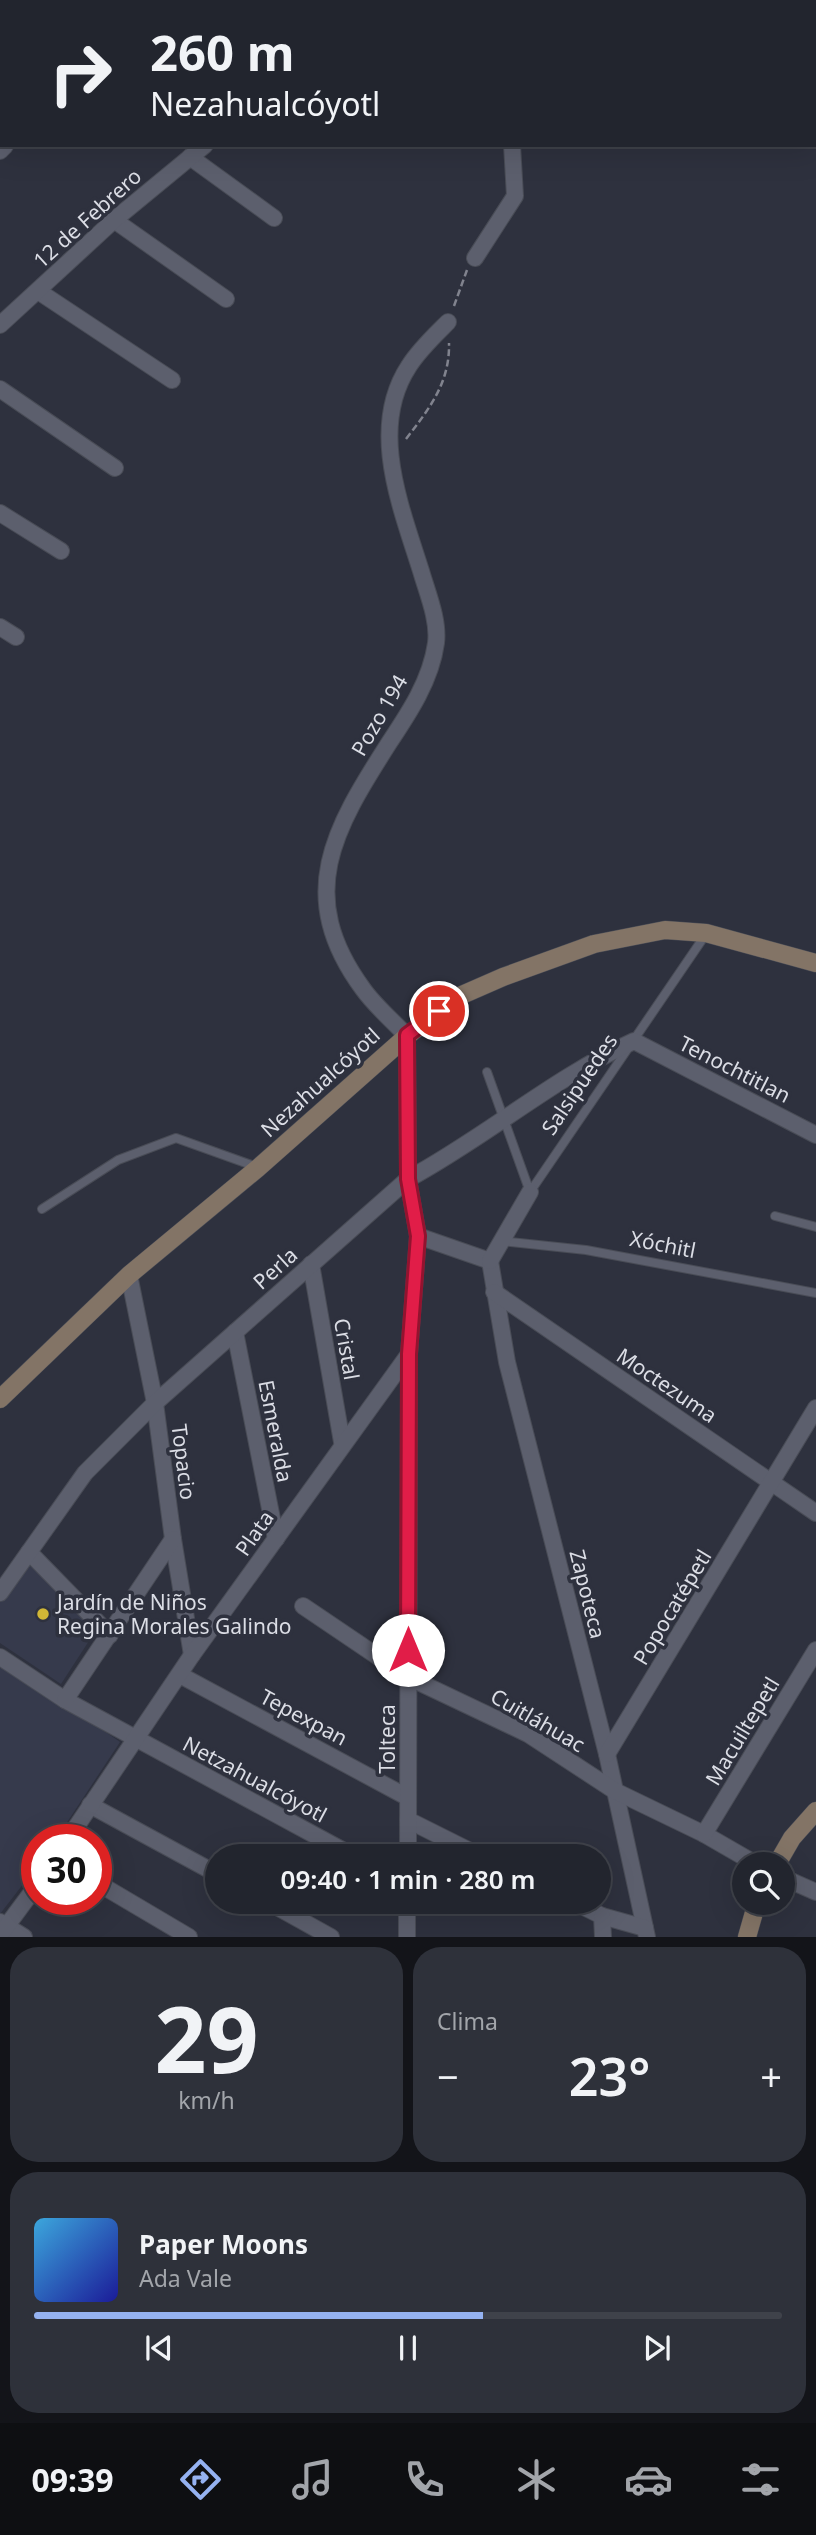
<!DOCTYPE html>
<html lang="es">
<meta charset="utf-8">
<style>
:root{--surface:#22252e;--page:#2e313a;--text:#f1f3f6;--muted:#a2a5aa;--line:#3f424a;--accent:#95b2f1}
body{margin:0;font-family:"Noto Sans",sans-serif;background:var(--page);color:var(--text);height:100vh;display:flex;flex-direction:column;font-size:26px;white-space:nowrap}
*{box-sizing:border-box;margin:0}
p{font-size:23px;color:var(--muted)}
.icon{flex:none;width:38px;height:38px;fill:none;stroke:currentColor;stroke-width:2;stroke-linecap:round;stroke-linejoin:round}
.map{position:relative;height:1937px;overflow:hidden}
.drawer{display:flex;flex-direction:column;gap:10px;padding:10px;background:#131419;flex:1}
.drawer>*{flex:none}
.top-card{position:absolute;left:0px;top:0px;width:817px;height:147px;box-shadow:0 7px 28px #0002,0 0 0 2px var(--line);background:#22252e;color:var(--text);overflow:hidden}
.buttons{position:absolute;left:732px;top:1852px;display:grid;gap:14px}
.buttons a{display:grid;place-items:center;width:63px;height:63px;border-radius:50%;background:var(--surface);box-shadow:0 7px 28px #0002,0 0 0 2px var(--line);font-size:35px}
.speed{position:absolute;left:21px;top:1824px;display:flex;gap:14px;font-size:35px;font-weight:700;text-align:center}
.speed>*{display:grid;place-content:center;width:91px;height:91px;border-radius:50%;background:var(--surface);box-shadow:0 7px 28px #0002,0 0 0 2px var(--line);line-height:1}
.speed .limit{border:10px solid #d22;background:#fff;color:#111}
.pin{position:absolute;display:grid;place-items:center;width:60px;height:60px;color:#fff;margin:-30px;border:4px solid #fff;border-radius:50%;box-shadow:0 2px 7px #0007}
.me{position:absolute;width:77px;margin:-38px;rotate:0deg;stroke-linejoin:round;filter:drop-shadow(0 0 5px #0008)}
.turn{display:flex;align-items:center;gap:24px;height:147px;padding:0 35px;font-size:32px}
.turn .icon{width:91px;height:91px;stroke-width:2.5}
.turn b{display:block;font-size:49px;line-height:60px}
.big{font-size:52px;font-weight:600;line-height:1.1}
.drawer .card{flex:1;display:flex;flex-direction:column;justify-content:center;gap:10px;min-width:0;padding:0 24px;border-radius:28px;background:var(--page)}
.drawer .dial{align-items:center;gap:0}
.dial b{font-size:91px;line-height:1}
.song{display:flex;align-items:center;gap:21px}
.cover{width:84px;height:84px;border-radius:10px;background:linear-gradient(135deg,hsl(200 70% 55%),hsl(240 70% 35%))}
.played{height:7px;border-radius:4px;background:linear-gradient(90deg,var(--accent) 60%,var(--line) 60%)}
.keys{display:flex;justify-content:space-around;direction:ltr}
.heat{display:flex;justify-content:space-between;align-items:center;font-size:38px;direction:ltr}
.drawer .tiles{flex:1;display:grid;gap:10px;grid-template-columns:1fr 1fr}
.card:last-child{grid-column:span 2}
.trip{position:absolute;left:205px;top:1844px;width:406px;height:70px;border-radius:35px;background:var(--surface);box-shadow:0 7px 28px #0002,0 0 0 2px var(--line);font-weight:600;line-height:70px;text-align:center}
.menu{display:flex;height:112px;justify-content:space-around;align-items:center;background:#0e0f12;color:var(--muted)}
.menu .icon{width:49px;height:49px}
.menu .current{color:var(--accent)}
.menu b{font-size:32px;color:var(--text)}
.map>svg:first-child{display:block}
.built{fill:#363a4c}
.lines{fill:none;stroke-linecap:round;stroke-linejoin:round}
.lane-casing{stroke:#494c56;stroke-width:10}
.street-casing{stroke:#494c56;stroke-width:18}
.secondary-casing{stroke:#494c56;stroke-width:19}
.path{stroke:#81838e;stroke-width:2.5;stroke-dasharray:7 3.5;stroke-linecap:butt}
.lane{stroke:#5c5f6d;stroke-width:8}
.street{stroke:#5c5f6d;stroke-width:16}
.secondary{stroke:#837466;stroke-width:18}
.route-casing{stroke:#92132f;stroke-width:18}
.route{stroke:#e11d48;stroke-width:12}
.poi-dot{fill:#d1b736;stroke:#2e313e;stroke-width:2.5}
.labels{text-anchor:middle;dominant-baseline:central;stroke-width:7;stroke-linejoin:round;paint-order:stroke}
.street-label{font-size:21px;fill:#dbdde5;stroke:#2e313e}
.poi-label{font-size:21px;fill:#dbdde5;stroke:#2e313e;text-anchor:start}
</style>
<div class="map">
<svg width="816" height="1937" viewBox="0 0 816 1937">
<rect width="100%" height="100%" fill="#2e313e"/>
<g class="built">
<polygon points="31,1559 98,1627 61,1684 0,1643 0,1601"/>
<polygon points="0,1658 120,1742 56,1839 37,1839 37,1866 0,1914"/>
</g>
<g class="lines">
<g class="lane-casing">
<g id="lane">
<polyline points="487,1072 530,1192"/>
<polyline points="530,1192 706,934"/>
<polyline points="42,1209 118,1160 176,1138 257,1167"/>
<polyline points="775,1216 816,1227"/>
<polyline points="501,1241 586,1250 816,1293"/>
</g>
</g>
<g class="street-casing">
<g id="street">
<polyline points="407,0 410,2"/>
<polyline points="0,151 5,146"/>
<polyline points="190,157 274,218"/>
<polyline points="114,220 226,299"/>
<polyline points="475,258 515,196 512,145"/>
<polyline points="38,291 172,380"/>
<polyline points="0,325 114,220 205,145"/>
<polyline points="0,389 115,468"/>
<polyline points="0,513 61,551"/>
<polyline points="0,627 16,637"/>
<polyline points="418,1236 490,1261"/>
<polyline points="490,1261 507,1362 607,1754 647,1937"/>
<polyline points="490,1261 530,1192"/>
<polyline points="311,1264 342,1442"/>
<polyline points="129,1275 155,1403 173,1539 192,1655"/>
<polyline points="494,1292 816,1513"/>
<polyline points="235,1332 276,1539"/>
<polyline points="29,1552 110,1635"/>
<path d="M 0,1593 L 85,1473 L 155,1403 L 408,1179 C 486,1137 553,1078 634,1041 L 816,1135"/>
<polyline points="303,1606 408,1677 528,1734 615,1791 704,1834 756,1864"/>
<polyline points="0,1657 65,1700 355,1857"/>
<polyline points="180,1675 407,1797"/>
<polyline points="65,1700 173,1539"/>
<polyline points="607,1754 816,1408"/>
<polyline points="90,1805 217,1874"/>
<polyline points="408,1820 482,1857"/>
<polyline points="704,1834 816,1650"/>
<polyline points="68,1839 192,1655 409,1354"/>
<path d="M 408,1857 L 409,1354 L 418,1236 L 408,1179 L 407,1036 C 393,1021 375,1006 363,989 C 294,895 334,829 389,743 C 409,713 431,680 436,643 C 439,620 427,592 421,571 C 401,507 368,428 409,366 C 419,350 434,336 448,322"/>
<polyline points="782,1877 816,1892"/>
<polyline points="96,1882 189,1937"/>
<polyline points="268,1902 331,1937"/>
<polyline points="574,1902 602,1916 645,1928"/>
<polyline points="602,1916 603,1937"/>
<polyline points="0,1922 24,1937"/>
<polyline points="0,1935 37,1885"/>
<polyline points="407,1937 407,1902"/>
</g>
</g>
<g class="secondary-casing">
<g id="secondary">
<polyline points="0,1399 129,1275 258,1168 407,1036 455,998 503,977 594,944 665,930 706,933 816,963"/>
<polyline points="777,1864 792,1838 816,1811"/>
<polyline points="747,1937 757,1902"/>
</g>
</g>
<g class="path">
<polyline points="454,306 467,270"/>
<path d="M 406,439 C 429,409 450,383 449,343"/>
</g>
<use href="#lane" class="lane"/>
<use href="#street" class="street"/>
<use href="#secondary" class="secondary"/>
</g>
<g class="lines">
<g class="route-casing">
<polyline id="route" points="408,1650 409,1354 418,1236 408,1179 407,1035 439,1011"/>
</g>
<use href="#route" class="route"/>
</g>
<circle class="poi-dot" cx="43" cy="1614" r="7"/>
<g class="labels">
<g class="street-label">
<text transform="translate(87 218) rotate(-42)">12 de Febrero</text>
<text transform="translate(379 715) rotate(-60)">Pozo 194</text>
<text transform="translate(735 1069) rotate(27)">Tenochtitlan</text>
<text transform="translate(320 1082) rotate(-42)">Nezahualcóyotl</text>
<text transform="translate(579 1084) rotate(-56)">Salsipuedes</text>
<text transform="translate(663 1244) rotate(11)">Xóchitl</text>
<text transform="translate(275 1268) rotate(-42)">Perla</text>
<text transform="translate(347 1349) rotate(80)">Cristal</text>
<text transform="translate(667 1385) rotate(34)">Moctezuma</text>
<text transform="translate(276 1431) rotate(79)">Esmeralda</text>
<text transform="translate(184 1462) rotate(83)">Topacio</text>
<text transform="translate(254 1533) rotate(-55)">Plata</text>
<text transform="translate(588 1594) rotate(76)">Zapoteca</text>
<text transform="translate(672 1607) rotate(-59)">Popocatépetl</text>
<text transform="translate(304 1717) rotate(28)">Tepexpan</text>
<text transform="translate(538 1720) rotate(30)">Cuitláhuac</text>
<text transform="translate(742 1731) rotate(-59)">Macuiltepetl</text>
<text transform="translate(387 1739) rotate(-90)">Tolteca</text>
<text transform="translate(255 1779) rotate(28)">Netzahualcóyotl</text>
</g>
<g class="poi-label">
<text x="57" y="1602">Jardín de Niños<tspan x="57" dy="24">Regina Morales Galindo</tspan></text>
</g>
</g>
</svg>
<div class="buttons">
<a><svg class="icon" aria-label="search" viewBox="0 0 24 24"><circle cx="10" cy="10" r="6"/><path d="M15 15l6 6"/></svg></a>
</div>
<div class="speed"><div class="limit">30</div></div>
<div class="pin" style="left:439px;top:1011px;background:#d93025"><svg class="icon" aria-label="arrive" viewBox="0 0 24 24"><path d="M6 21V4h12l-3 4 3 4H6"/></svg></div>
<svg class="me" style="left:408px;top:1650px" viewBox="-20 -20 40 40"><circle r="19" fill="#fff"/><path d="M0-13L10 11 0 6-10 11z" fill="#e11d48"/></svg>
<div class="trip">09:40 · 1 min · 280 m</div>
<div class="top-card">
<div class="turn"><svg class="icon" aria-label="right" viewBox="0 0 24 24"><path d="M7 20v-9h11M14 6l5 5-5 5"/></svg><div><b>260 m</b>Nezahualcóyotl</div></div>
</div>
</div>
<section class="drawer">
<div class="tiles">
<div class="card dial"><b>29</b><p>km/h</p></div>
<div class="card"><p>Clima</p>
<div class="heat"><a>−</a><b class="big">23°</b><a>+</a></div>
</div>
<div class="card">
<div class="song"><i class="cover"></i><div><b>Paper Moons</b><p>Ada Vale</p></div></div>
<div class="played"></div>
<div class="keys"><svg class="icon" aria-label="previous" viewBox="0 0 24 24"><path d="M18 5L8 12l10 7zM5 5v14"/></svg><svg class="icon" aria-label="pause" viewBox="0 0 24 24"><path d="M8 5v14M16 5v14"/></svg><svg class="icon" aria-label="next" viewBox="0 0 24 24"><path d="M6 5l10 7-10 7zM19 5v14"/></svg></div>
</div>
</div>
</section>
<nav class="menu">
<b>09:39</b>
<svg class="icon current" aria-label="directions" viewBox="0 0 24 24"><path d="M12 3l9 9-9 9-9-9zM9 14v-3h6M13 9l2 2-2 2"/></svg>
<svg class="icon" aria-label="music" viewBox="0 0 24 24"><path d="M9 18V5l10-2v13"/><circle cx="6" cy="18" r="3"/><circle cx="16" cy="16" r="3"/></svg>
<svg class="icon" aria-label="phone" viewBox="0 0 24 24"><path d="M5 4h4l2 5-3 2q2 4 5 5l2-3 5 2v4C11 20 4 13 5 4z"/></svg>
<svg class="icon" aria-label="climate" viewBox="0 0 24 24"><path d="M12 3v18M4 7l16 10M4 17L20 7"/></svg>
<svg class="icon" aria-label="car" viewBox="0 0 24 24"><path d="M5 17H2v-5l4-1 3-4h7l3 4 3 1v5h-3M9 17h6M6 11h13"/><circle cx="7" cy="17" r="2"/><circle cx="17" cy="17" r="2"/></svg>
<svg class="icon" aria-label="filters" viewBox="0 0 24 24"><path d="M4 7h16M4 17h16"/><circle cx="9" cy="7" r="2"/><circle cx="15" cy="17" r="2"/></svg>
</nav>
